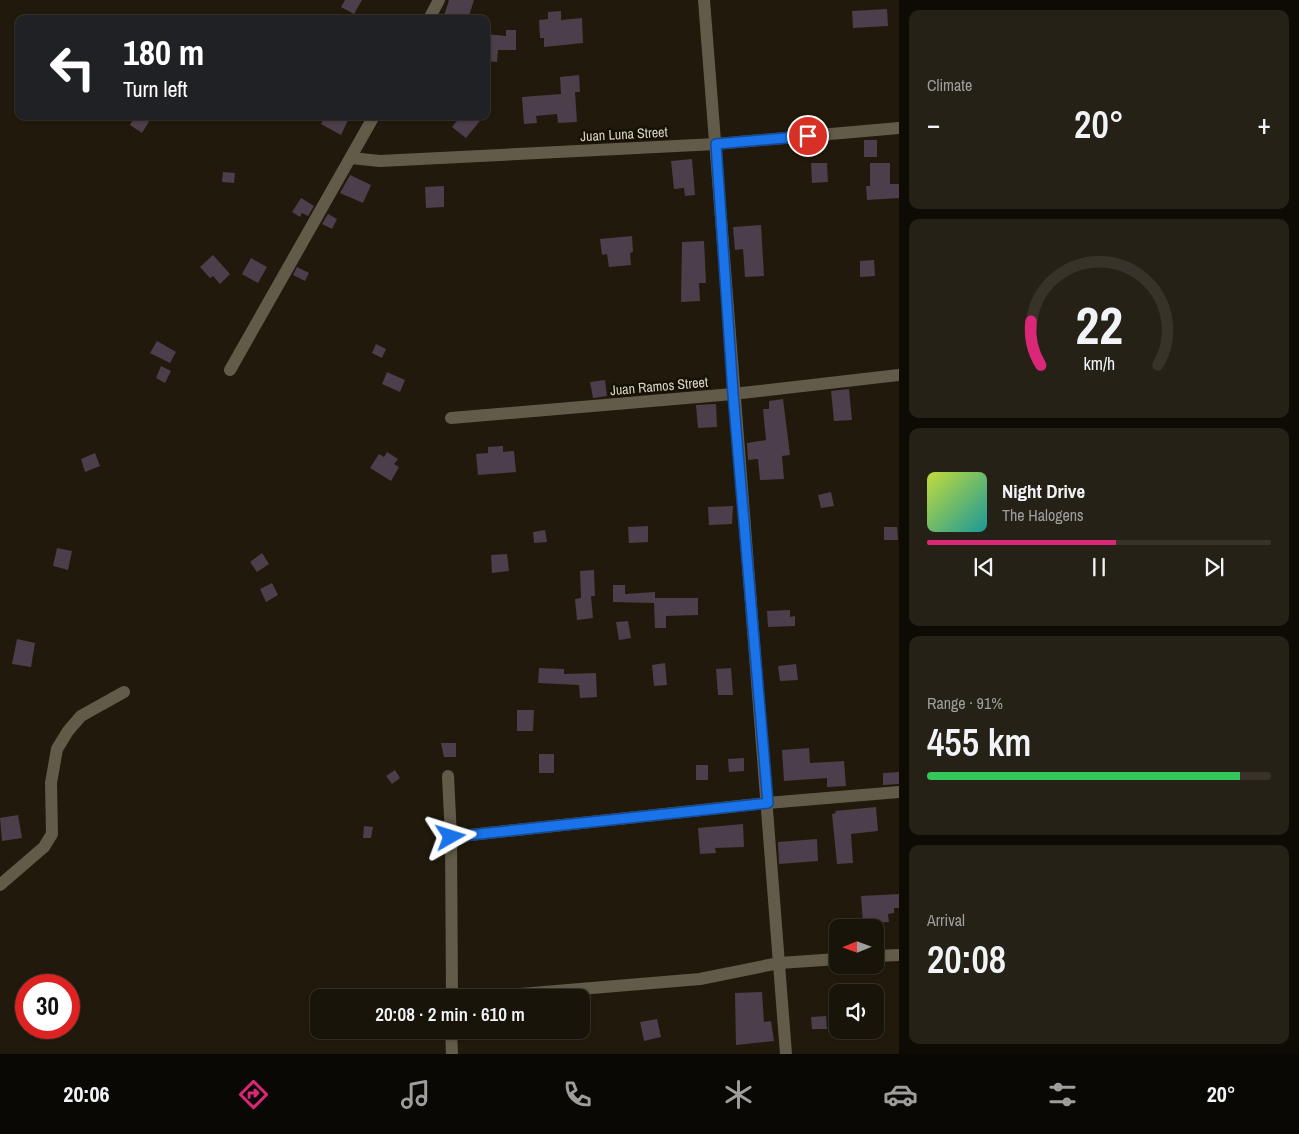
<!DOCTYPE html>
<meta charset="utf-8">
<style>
:root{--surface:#191409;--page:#262117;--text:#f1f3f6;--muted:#9f9e9c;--line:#37332a;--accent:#db2777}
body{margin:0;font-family:"Archivo Narrow",sans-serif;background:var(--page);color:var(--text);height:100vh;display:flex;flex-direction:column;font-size:19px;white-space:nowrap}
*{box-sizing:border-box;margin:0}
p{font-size:16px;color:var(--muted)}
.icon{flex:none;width:28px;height:28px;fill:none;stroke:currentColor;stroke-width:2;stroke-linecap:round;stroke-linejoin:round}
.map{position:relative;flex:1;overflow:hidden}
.drawer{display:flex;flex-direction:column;gap:10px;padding:10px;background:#0e0b05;width:400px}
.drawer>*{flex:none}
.hud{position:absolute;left:15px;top:15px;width:475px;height:105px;border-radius:10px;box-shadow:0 1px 4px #0004,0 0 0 1px var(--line);background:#202124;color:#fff;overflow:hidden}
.needle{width:32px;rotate:269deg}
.fabs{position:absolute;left:829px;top:919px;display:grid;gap:10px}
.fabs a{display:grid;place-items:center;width:55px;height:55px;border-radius:10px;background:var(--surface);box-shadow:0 1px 4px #0004,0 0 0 1px var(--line);font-size:25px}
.speed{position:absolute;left:15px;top:974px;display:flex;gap:10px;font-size:25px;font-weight:700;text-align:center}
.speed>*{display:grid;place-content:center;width:65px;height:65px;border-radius:50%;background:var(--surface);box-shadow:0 1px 4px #0004,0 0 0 1px var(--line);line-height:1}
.speed .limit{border:8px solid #d22;background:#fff;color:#111}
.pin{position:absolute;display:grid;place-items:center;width:42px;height:42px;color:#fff;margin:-21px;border:2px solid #fff;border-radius:50%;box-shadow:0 1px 5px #0007}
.me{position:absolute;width:55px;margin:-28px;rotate:84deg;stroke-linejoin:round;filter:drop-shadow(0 0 4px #0008)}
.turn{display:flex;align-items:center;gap:18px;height:105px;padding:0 25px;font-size:22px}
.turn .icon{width:65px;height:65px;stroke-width:2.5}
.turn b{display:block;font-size:35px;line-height:42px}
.big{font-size:38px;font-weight:600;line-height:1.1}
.drawer .card{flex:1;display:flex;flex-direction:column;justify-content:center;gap:8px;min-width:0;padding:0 18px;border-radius:10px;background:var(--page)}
.drawer .dial{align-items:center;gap:0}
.dial svg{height:130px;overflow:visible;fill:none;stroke:var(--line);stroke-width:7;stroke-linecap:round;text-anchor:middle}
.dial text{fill:var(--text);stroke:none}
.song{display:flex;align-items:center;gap:15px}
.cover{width:60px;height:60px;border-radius:8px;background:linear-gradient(135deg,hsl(70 70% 55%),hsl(180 70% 35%))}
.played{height:5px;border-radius:2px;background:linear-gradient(90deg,var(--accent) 55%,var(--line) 55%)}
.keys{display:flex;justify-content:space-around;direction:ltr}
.heat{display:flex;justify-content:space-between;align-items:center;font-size:28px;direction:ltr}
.charge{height:8px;border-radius:4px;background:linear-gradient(90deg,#34c759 91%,var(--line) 0)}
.trip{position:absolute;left:310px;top:989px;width:280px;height:50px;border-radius:10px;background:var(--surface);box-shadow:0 1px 4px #0004,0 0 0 1px var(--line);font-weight:600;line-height:50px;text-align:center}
.dock{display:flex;height:80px;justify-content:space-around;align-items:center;background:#0a0804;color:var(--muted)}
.dock .icon{width:35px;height:35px}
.dock .on{color:var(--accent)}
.dock b{font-size:22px;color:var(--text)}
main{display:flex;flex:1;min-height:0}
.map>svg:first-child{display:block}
.building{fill:#4c3e4a}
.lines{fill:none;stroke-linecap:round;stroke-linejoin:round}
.minor{stroke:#625b4a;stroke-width:12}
.route-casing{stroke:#114b97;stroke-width:12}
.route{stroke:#1a73e8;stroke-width:9}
.labels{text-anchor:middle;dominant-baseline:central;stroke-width:5;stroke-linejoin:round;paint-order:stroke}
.street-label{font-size:14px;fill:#d7d3ca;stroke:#171104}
</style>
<main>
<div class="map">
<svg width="899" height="1054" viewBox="0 0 899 1054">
<rect width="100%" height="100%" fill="#211a0c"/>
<g class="building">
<polygon points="345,0 362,0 354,14 341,7"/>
<polygon points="449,0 474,0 468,19 443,19"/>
<polygon points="887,9 888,26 853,28 852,11"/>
<polygon points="561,11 561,20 582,18 583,43 544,47 544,38 540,38 539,20 548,19 548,12"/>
<polygon points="506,30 516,30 516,50 498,50 497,62 486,61 486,34 506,36"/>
<polygon points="579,75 580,92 575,92 577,122 558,123 557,114 536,116 537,123 524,124 522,97 561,94 560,77"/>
<polygon points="135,116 144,116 150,120 142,133 130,125"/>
<polygon points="325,116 350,116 341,135 321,124"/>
<polygon points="461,116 484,116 466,138 452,127"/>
<rect x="864" y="140" width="13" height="17"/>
<polygon points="692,159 695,195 685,196 684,188 674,189 671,161"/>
<polygon points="811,163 827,163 828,182 812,183"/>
<polygon points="870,163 890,163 890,184 899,184 899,198 867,200 866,186 870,186"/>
<polygon points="223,172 235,173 234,183 222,182"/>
<polygon points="350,175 371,185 363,203 340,193"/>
<polygon points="444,186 444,207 426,208 425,187"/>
<polygon points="301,198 314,206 308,216 302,213 300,217 292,212"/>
<polygon points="328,214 337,219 332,229 322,224"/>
<polygon points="761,225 764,276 745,277 743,249 735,250 733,227"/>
<polygon points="632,236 633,252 630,253 631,265 609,267 607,254 602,255 600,239"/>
<polygon points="704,241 706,283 699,283 700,301 681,302 682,242"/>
<polygon points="213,255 230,274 220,284 213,276 210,278 200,267"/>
<polygon points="251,258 267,267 258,283 242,274"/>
<polygon points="874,260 875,276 860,277 860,261"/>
<polygon points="297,267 309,273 305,281 293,275"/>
<polygon points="157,341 176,352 170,363 150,353"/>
<polygon points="376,344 386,349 382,358 372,353"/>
<polygon points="161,366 171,371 165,383 156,378"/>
<polygon points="387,372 405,380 400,392 382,384"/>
<polygon points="605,380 607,396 593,398 590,382"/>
<polygon points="849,389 852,420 834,421 831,391"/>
<polygon points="783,399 790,455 782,456 784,479 760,480 758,459 748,460 747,443 766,440 763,409 769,409 769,401"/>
<polygon points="716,404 717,427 698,428 696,405"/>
<polygon points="503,446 503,452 514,451 516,472 478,475 476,454 488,453 488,447"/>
<polygon points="387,452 398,459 394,464 399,467 391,481 370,468 379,454 384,457"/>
<polygon points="95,453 100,466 85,472 81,459"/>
<polygon points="831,492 834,506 821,508 818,495"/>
<polygon points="733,506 732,524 709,525 708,507"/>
<polygon points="648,526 648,542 629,543 628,527"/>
<polygon points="884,527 897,527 898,540 884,540"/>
<polygon points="545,530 547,542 534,543 533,532"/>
<polygon points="57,548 72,551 68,570 53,566"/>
<polygon points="262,553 269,564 257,572 250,562"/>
<polygon points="507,554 509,571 492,573 491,555"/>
<polygon points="594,570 595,596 591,596 593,618 577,620 575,599 581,598 580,571"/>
<polygon points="272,583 278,595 266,602 260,589"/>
<polygon points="613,585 625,585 625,594 655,592 655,598 698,598 698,615 666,616 666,628 655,628 654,603 613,602"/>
<polygon points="790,610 790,617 795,616 795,626 768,627 767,611"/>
<polygon points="628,621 631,638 619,640 616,622"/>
<polygon points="17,639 35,643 31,667 12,664"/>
<polygon points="665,663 667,685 654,686 652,665"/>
<polygon points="796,664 798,680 780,681 778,666"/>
<polygon points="539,668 564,669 564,674 596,673 597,697 580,698 579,685 538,683"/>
<polygon points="731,668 733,695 718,695 716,669"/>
<polygon points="517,710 534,710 533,731 517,731"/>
<polygon points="441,743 456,743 456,757 444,757"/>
<polygon points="809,748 810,763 844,761 846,786 827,787 827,778 784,781 782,750"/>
<rect x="539" y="754" width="15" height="19"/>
<polygon points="744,758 744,771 729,772 728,759"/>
<rect x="696" y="765" width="12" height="15"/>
<polygon points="395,770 400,778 392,784 386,776"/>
<polygon points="899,772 899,784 883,785 883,773"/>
<polygon points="876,807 878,831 851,834 853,863 837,864 832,814 836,813 835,811"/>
<polygon points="18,815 22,838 2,841 0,818"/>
<polygon points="743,824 744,847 715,848 716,853 700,854 698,828"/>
<polygon points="364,826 373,827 371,838 363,838"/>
<polygon points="817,839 818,861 779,864 778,842"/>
<polygon points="899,894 899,908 894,908 894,913 888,914 889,922 863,924 861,896"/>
<polygon points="762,992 764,1022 771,1021 774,1041 736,1045 735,993"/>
<polygon points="826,1016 827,1029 812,1029 811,1017"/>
<polygon points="657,1019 661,1037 644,1041 640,1022"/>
</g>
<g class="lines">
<g class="minor">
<polyline points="704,0 786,1054"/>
<polyline points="429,19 439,0"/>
<polyline points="351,158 380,161 716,144 899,128"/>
<polyline points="230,370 374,116"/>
<polyline points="451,418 733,394 899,375"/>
<polyline points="448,776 451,837"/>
<polyline points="0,885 44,847 52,834 51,783 57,749 68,731 81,716 124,692"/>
<polyline points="875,956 899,955"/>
<polyline points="452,998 451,837 767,803 899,792"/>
<polyline points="473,998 700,979 779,963 838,959"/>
<polyline points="451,1030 452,1054"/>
</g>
</g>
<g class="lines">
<g class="route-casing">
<polyline id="route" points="451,837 768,803 733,394 716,144 808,136"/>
</g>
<use href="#route" class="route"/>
</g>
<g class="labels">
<g class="street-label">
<text transform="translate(624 134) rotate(-3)">Juan Luna Street</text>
<text transform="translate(659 386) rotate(-5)">Juan Ramos Street</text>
</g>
</g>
</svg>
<div class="fabs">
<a><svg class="needle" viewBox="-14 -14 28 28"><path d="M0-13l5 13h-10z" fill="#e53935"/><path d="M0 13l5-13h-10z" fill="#9f9e9c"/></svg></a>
<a><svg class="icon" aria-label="sound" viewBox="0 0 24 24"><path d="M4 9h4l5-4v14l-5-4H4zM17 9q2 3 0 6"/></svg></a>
</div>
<div class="speed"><div class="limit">30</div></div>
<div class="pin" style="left:808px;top:136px;background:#d93025"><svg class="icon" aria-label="arrive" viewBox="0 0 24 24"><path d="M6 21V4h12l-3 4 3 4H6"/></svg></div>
<svg class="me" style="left:451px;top:837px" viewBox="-20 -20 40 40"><path d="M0-17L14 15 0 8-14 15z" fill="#1a73e8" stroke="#fff" stroke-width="4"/></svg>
<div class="trip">20:08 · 2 min · 610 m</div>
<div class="hud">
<div class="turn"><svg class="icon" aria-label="left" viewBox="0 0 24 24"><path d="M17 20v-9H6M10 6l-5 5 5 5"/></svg><div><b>180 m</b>Turn left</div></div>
</div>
</div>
<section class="drawer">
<div class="card"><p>Climate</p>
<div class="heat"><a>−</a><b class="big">20°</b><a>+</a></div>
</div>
<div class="card dial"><svg viewBox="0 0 100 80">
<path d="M14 69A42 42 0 1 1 86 69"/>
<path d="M14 69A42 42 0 0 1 8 42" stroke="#db2777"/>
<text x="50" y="56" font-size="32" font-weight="700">22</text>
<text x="50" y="72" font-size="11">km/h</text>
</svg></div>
<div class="card">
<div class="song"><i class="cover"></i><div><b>Night Drive</b><p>The Halogens</p></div></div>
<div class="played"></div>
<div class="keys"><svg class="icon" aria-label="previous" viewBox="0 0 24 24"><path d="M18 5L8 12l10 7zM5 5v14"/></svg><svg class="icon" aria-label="pause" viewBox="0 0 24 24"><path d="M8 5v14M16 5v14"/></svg><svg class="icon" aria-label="next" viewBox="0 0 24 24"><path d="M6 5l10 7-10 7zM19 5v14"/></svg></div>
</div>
<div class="card"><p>Range · 91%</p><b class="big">455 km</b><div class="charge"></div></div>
<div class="card"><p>Arrival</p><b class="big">20:08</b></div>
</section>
</main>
<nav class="dock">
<b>20:06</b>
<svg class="icon on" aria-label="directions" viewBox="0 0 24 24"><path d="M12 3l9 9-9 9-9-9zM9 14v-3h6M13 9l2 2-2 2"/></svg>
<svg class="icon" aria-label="music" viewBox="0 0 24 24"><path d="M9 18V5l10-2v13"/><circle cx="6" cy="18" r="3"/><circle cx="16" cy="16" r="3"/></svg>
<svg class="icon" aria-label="phone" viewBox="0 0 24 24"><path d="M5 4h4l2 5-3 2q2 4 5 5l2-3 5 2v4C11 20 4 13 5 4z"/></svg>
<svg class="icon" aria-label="climate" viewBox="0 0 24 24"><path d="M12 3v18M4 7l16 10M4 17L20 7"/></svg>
<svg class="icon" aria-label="car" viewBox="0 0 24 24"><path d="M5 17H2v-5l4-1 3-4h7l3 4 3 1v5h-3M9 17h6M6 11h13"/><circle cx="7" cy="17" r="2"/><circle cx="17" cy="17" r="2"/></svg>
<svg class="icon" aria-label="filters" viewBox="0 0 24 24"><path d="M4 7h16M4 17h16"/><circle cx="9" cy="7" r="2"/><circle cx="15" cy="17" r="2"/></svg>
<b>20°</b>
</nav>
